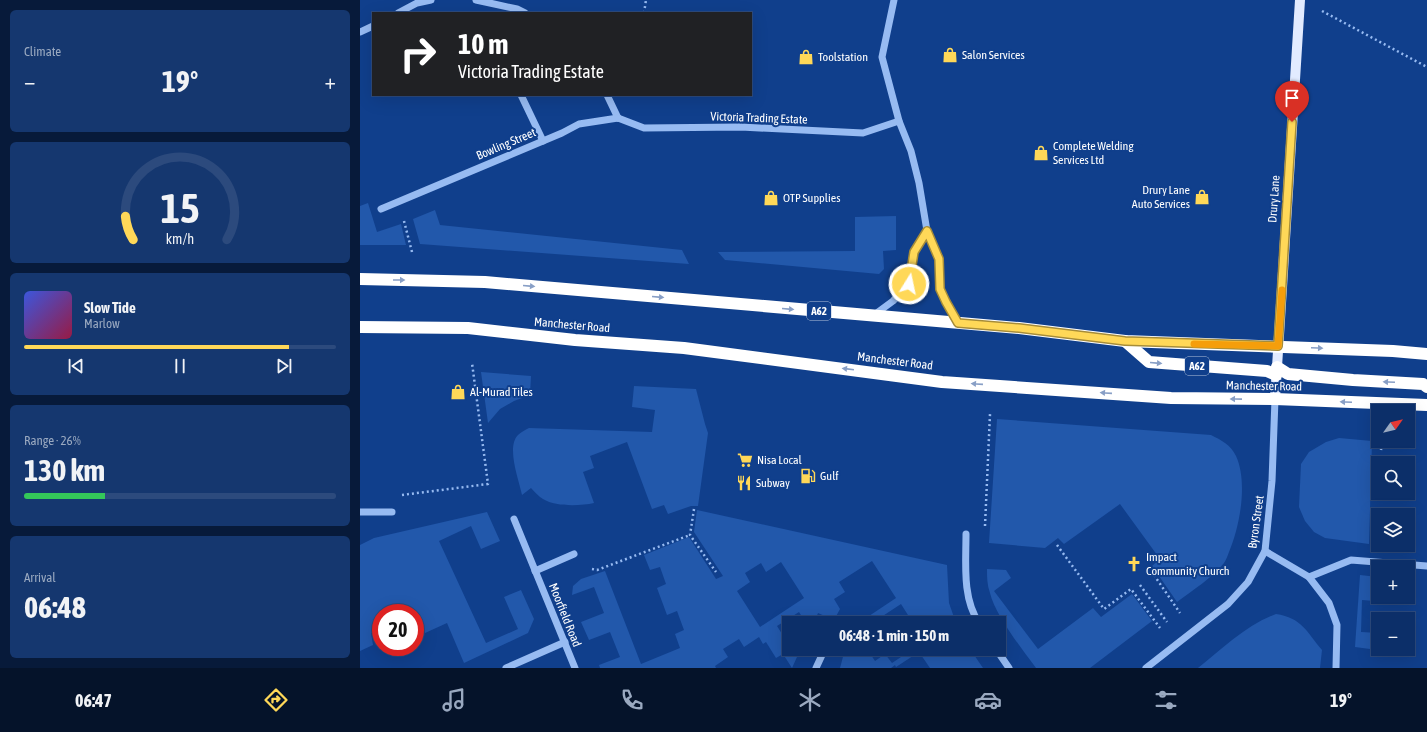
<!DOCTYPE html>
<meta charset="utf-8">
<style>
:root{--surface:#0c2f69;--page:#15376f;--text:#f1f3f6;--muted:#9aa9c0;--line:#2c4a7d;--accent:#ffd858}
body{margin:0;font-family:"Asap Condensed",sans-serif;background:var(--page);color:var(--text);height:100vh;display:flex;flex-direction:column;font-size:15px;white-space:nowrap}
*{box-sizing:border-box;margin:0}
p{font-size:13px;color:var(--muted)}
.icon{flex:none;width:22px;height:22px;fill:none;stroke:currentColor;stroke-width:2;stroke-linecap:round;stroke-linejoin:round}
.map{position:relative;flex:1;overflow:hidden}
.drawer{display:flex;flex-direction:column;gap:10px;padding:10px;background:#071a3a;width:360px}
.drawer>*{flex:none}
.guide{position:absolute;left:12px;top:12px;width:380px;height:84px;border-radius:0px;box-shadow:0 4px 16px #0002,0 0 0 1px var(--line);background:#202124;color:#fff;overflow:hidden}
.needle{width:26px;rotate:56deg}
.buttons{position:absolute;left:1011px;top:404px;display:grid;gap:8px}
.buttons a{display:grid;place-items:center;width:44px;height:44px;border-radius:0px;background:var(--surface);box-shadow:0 4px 16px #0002,0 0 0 1px var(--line);font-size:20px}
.speed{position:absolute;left:12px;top:604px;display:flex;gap:8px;font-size:20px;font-weight:700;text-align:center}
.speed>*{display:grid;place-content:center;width:52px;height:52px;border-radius:50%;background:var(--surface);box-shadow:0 4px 16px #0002,0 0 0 1px var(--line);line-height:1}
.speed .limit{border:6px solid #d22;background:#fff;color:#111}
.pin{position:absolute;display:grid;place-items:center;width:34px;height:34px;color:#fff;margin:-41px -17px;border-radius:50% 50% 50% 0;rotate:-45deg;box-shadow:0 0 4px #0007}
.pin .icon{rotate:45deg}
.me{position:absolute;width:44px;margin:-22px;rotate:10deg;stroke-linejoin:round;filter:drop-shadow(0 0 3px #0008)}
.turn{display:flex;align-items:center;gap:14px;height:84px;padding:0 20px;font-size:18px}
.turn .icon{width:52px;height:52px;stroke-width:2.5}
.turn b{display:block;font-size:28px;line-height:34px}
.big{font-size:30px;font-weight:700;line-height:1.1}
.drawer .widget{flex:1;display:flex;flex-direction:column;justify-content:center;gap:6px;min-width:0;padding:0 14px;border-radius:6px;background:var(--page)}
.drawer .dial{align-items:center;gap:0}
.dial svg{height:104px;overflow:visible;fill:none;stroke:var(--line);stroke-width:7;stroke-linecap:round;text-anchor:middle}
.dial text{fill:var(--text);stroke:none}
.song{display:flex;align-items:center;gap:12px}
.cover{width:48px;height:48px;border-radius:6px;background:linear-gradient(135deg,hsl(230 70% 55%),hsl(340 70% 35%))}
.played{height:4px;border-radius:2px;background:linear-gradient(90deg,var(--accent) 85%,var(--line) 85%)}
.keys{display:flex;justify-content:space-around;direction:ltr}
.heat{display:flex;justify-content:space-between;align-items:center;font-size:22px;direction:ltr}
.charge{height:6px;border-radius:3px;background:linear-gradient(90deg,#34c759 26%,var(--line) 0)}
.trip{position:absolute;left:422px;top:616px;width:224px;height:40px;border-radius:0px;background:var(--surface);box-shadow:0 4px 16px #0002,0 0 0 1px var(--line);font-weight:700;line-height:40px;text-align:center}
.tabs{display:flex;height:64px;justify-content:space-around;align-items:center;background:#05132a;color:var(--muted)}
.tabs .icon{width:28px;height:28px}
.tabs .current{color:var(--accent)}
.tabs b{font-size:18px;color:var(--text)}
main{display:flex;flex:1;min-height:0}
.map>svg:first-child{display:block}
.green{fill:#2258ab;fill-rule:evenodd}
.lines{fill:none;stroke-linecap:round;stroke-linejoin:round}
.path{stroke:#97bbf2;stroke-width:2.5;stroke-dasharray:2 3;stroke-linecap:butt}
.minor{stroke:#97bbf2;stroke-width:7}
.major{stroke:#e2ebff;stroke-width:10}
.highway{stroke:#fff;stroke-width:12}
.oneway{fill:#889fc6}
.route-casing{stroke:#a68c39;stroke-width:10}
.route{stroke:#ffd858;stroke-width:7}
.slow{stroke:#f59e0b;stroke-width:7}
.labels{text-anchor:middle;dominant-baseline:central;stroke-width:4;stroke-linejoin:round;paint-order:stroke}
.shield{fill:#103f8c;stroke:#b7c5dc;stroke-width:1}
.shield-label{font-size:11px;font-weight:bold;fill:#fff}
.poi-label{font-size:12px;fill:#fff;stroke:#103f8c;text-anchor:start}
.street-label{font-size:12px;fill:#fff;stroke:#103f8c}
</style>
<main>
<section class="drawer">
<div class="widget"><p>Climate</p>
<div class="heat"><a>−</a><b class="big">19°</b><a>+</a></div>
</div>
<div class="widget dial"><svg viewBox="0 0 100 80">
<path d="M14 69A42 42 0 1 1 86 69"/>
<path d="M14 69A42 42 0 0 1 8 51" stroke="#ffd858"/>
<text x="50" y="56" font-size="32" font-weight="700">15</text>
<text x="50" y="72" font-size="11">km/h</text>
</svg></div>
<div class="widget">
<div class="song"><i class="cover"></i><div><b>Slow Tide</b><p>Marlow</p></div></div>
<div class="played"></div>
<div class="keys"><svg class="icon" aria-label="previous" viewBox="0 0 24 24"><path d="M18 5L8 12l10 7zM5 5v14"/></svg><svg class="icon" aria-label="pause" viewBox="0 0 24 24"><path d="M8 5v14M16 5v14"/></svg><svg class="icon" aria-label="next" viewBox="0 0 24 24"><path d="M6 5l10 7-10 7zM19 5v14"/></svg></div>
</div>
<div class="widget"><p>Range · 26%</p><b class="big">130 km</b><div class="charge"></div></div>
<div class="widget"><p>Arrival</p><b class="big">06:48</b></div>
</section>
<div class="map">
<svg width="1067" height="668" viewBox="0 0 1067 668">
<rect width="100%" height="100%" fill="#103f8c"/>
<g class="green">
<polygon points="8,203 17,232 41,224 46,245 0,245 0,206"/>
<polygon points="75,210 80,225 322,250 329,264 60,244 53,219"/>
<polygon points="536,216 536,250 523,251 524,269 519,274 365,260 358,252 495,251 495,217"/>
<polygon points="121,372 171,376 170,395 154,401 140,409 128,423"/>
<path d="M 274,386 L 336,389 L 345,424 L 348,433 L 338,506 L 331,506 L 308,514 L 304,505 L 292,509 L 267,442 L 230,456 L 234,468 L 223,472 L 234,503 C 220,506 196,507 183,499 C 179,497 175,492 171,488 L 162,495 C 159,480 146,447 158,435 C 161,432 165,430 169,428 L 292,432 L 295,410 L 272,407 Z"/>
<path d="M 637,419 L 851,435 C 861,440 871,445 876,456 C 888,482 880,526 869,552 C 868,555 866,560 864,563 C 852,578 833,590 817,602 L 792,566 L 800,559 L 760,504 L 704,544 L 698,538 L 685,548 L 629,543 Z"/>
<polygon points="979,438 1012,441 1009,544 965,538 954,532 945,521 939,507 941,464 949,452 966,442"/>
<path d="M 337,510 L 587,565 L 589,603 L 596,623 L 553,623 L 541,604 L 512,623 L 507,623 L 508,622 L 506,618 L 536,598 L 512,561 L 479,582 L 485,592 L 474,599 L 480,609 L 474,620 L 458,613 L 454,623 L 446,623 L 439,612 L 417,626 L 429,645 L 429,649 L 432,649 L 437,657 L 432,668 L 423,654 L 416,658 L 406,642 L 403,644 L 399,637 L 384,647 L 379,639 L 363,649 L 368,657 L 355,666 L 356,668 L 240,668 L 239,665 L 260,657 L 250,632 L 229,640 L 221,622 L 244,613 L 234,587 L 212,595 L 213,586 L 221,579 L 245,571 L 281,664 L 320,648 L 315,634 L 324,630 L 317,611 L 307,615 L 297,588 L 306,584 L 300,567 L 290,570 L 284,555 L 329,537 L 356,579 L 363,576 L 334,532 ZM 421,562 L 444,598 L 400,627 L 377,591 L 390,582 L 385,573 L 401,563 L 406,572 Z"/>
<polygon points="127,512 140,541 121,549 111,526 79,541 126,643 158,629 144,597 161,590 174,619 168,633 104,663 87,623 65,633 61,624 55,626 55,613 21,613 21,632 17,633 11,633 13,645 0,651 0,545 14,538"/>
<path d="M 627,569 L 646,570 L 651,578 L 634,591 L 678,649 L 733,608 L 741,617 L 772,594 L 792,621 L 730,668 L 676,668 C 662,649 635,615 630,593 C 627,585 627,577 627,569 Z"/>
<polygon points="1000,575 1018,577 1018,597 1027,597 1027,602 1002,600 1001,632 1018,633 1018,646 1010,649 995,647"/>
<path d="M 916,614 C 942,618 946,631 962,650 L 960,668 L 838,668 C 862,649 886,625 916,614 Z"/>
<polygon points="481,649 507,649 515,661 525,654 532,663 553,649 610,649 623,668 570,668 559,652 536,667 535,665 531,668 480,668 484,653"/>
</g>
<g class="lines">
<g class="path">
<polyline points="962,11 1067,67"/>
<polyline points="284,13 286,0"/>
<polyline points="44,221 52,252"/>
<polyline points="1021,450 1022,441"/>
<polyline points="42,495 128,484 112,363"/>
<polyline points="334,509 330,535 356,572"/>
<polyline points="625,526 630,414"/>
<polyline points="697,545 744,609 771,589 800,628"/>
<polyline points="232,569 237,570 330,535"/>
<polyline points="794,575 820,613"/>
<polyline points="780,585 807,622"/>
</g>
<g class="minor">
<polyline points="116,0 157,9 165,13"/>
<polyline points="534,0 522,57 539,121 551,151 559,183 567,231 579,259 580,289 586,302 598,323"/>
<polyline points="38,13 57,3 71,0"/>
<polyline points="0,32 13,26"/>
<polyline points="161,95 183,141"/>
<polyline points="247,95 258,118"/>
<polyline points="258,118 284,128 381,127 503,133 539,121"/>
<polyline points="21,209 202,133 219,124 258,118"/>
<polyline points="514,315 533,301 549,284 554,253 567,231"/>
<polyline points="0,512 32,512"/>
<polyline points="154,519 215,668"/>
<path d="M 606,534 C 606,563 602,598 619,623"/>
<polyline points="905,551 949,577 969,603 977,625 976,668"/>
<polyline points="175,571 214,554"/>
<polyline points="949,577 991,560 1067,566"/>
<polyline points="636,649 649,668"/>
<polyline points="146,668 205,642"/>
<polyline points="456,668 462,655"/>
<polyline points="786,668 868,604 888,582 905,551 912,481 915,399"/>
</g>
<polyline class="major" points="915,399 940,0"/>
<g class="highway">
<polyline points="0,279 125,282 659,328 765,341 1033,351 1067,354"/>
<polyline points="0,327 108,328 215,340 324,348 582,382 811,398 915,399 1067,405"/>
<polyline points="765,341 789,362 907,371 916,375"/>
<polyline points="917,367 928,374 993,380 1063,384 1067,387"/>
</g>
</g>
<defs><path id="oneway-solid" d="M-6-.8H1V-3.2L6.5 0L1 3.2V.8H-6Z"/></defs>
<g class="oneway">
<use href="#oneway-solid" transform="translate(39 280)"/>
<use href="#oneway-solid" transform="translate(169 286) rotate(5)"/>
<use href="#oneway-solid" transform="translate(298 297) rotate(5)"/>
<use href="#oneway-solid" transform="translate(428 309) rotate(5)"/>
<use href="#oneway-solid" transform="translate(957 348) rotate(2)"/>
<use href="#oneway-solid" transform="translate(796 363) rotate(5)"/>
<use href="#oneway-solid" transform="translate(488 369) rotate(-173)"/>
<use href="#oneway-solid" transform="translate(1029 382) rotate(-177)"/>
<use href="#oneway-solid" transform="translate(617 384) rotate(-176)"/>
<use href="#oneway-solid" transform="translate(746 393) rotate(-176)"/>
<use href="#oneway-solid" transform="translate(876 399) rotate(-179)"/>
<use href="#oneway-solid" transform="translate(986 402) rotate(-178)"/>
</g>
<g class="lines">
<g class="route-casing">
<polyline id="route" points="549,284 554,252 567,231 579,259 580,289 586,302 598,323 659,328 765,341 918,346 932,122"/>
</g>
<use href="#route" class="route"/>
<polyline class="slow" points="834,344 918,346 922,290"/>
</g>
<defs>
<g id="shop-bare" transform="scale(1.2)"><path d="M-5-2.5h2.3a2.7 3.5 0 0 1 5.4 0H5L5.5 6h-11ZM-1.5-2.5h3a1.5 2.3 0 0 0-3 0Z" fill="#ffd858" stroke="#103f8c" stroke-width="2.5" paint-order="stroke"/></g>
<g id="supermarket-bare" transform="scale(1.2)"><path d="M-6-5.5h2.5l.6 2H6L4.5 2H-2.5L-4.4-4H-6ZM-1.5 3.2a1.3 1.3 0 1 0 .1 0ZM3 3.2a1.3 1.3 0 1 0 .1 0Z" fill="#ffd858" stroke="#103f8c" stroke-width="2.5" paint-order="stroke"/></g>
<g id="fuel-bare" transform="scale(1.2)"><path d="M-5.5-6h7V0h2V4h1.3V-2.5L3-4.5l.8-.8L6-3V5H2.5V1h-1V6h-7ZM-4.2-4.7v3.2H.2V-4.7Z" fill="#ffd858" stroke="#103f8c" stroke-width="2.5" paint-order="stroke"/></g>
<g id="restaurant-bare" transform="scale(1.2)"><path d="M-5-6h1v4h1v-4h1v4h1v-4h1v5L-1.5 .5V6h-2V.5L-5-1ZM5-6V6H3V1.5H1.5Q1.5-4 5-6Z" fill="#ffd858" stroke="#103f8c" stroke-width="2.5" paint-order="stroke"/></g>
<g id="church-bare" transform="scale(1.2)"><path d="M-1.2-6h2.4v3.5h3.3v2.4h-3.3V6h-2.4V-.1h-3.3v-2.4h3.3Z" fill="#ffd858" stroke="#103f8c" stroke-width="2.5" paint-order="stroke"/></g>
</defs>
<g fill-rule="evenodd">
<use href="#shop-bare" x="590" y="55"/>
<use href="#shop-bare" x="446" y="57"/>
<use href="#shop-bare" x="681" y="153"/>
<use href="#shop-bare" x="842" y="197"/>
<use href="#shop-bare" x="411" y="198"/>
<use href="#shop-bare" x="98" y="392"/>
<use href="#supermarket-bare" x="385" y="460"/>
<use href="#fuel-bare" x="448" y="476"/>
<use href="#restaurant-bare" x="384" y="483"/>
<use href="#church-bare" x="774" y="564"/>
</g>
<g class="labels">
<g class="shield">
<rect x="447" y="302" width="24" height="18" rx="3"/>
<rect x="825" y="357" width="24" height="18" rx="3"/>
</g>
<g class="shield-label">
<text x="459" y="311">A62</text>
<text x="837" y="366">A62</text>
</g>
<g class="poi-label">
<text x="602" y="55">Salon Services</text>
<text x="458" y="57">Toolstation</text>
<text x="693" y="146">Complete Welding<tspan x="693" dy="14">Services Ltd</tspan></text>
<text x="830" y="190" text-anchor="end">Drury Lane<tspan x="830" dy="14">Auto Services</tspan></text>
<text x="423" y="198">OTP Supplies</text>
<text x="110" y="392">Al-Murad Tiles</text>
<text x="397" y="460">Nisa Local</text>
<text x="460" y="476">Gulf</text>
<text x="396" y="483">Subway</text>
<text x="786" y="557">Impact<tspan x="786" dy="14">Community Church</tspan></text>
</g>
<g class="street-label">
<text transform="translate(399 118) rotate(2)">Victoria Trading Estate</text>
<text transform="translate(146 144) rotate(-23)">Bowling Street</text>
<text transform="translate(914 199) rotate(-86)">Drury Lane</text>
<text transform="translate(212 325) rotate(5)">Manchester Road</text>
<text transform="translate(535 361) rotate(7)">Manchester Road</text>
<text transform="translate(904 386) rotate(1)">Manchester Road</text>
<text transform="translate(896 522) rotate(-82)">Byron Street</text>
<text transform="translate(205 615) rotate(68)">Moorfield Road</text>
</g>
</g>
</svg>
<div class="buttons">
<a><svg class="needle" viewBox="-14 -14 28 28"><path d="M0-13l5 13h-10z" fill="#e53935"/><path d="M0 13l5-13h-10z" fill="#9aa9c0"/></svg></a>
<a><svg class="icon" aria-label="search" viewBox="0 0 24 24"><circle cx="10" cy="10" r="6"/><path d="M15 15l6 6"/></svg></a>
<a><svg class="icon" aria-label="layers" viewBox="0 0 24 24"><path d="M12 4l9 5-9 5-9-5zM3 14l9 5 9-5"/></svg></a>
<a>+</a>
<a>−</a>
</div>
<div class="speed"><div class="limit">20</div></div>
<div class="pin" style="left:932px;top:122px;background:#d93025"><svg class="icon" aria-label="arrive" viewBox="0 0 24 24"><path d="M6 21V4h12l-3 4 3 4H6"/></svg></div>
<svg class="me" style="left:549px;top:284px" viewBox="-20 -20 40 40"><circle r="17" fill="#ffd858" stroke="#fff" stroke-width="3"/><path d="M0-11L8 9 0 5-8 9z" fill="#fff"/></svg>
<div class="trip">06:48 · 1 min · 150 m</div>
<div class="guide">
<div class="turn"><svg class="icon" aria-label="right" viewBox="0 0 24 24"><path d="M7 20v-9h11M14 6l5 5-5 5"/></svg><div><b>10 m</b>Victoria Trading Estate</div></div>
</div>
</div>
</main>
<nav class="tabs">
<b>06:47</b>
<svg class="icon current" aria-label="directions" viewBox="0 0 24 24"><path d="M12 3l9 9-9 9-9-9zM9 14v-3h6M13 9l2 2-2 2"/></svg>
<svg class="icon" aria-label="music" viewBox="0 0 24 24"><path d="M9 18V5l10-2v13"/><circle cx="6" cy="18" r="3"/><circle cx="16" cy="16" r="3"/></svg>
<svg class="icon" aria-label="phone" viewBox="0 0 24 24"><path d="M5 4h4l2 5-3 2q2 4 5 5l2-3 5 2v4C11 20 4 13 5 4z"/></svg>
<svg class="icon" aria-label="climate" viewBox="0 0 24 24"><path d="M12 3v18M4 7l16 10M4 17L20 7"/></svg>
<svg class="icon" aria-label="car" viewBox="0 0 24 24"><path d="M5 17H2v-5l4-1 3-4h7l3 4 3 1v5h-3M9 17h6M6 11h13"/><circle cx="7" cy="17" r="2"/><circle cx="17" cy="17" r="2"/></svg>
<svg class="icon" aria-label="filters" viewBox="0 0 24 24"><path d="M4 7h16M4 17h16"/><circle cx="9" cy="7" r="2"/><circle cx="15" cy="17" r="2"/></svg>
<b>19°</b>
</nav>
